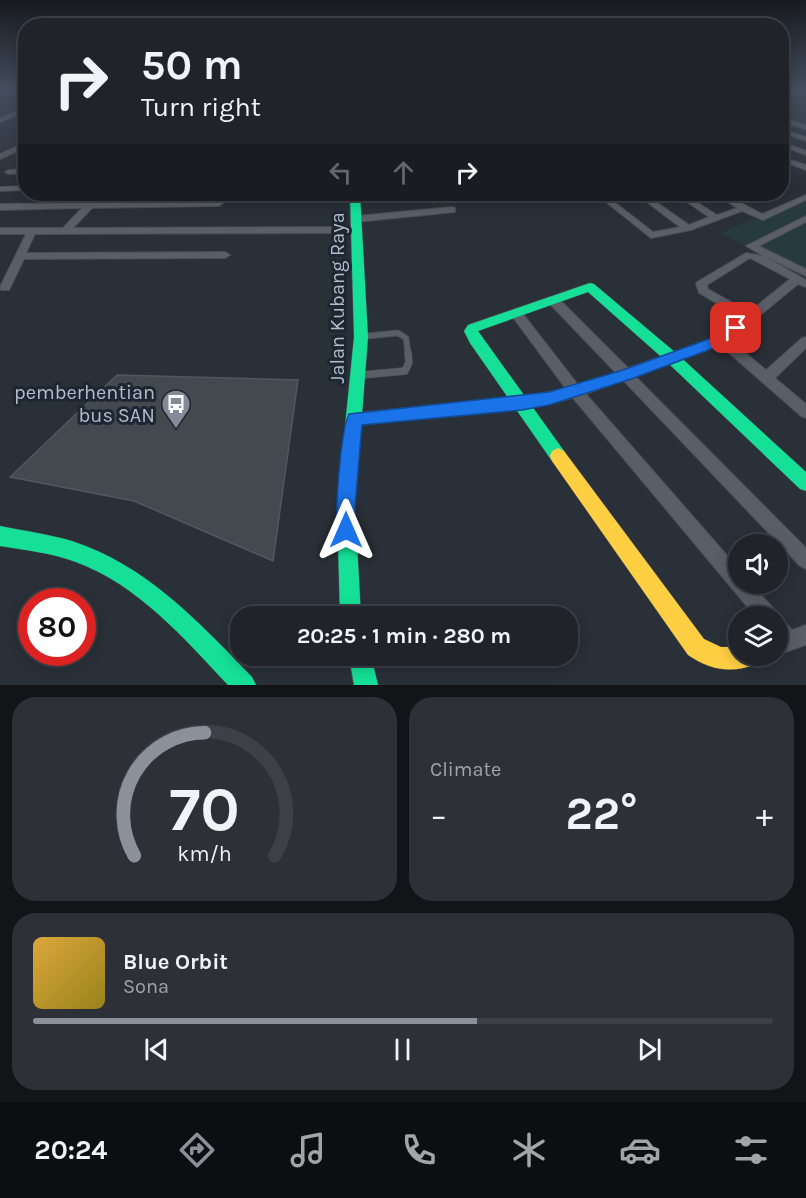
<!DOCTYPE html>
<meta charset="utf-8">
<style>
:root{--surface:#20242a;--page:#2d3036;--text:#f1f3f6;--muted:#a2a4a8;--line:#3d4147;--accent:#8c9099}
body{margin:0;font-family:Karla,sans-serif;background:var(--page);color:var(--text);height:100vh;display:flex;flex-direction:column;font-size:22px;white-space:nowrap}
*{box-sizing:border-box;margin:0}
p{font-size:20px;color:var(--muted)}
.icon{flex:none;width:33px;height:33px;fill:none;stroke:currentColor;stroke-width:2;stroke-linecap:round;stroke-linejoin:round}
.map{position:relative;height:685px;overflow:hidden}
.drawer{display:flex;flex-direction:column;gap:12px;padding:12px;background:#121417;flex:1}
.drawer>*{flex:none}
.guide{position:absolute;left:18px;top:18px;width:771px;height:183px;border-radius:24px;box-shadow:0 3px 15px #0003,0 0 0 2px var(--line);background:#20242a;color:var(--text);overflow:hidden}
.tools{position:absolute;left:728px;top:534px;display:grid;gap:12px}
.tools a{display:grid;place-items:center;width:60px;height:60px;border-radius:50%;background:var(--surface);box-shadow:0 3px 15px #0003,0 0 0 2px var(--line);font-size:30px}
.speed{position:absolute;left:18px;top:588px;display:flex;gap:12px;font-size:30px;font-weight:700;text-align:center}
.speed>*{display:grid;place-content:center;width:78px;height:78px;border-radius:50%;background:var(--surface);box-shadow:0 3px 15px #0003,0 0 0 2px var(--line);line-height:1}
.speed .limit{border:9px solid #d22;background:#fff;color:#111}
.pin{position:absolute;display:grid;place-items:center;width:51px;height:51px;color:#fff;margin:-26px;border-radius:12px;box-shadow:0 3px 9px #0006}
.me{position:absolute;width:66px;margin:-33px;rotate:0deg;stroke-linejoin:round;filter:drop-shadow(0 0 4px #0008)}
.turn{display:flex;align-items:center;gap:21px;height:126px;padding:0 24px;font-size:27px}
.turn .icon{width:78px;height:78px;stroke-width:2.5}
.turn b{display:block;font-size:42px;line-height:51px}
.lanes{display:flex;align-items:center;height:57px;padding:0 24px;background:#0003;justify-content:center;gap:30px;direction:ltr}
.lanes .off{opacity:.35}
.big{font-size:45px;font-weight:700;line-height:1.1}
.drawer .widget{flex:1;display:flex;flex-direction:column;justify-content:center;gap:9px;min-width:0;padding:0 21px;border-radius:24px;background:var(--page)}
.drawer .dial{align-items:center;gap:0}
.dial svg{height:156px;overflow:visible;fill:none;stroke:var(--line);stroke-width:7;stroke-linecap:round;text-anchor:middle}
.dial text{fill:var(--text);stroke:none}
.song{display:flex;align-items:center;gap:18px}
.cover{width:72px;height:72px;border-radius:9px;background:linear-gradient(135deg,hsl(40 70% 55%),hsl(50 70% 35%))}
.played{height:6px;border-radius:3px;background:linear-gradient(90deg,var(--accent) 60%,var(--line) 60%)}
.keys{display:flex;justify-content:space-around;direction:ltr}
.heat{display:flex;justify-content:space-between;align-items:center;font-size:33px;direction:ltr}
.drawer .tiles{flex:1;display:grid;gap:12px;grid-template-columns:1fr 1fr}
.widget:last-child{grid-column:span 2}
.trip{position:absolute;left:230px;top:606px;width:348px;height:60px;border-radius:24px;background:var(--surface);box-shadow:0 3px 15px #0003,0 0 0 2px var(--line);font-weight:700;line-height:60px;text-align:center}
.menu{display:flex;height:96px;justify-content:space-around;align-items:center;background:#0d0e11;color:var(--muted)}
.menu .icon{width:42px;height:42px}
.menu .on{color:var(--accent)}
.menu b{font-size:27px;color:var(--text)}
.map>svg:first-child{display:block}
.green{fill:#273a3e}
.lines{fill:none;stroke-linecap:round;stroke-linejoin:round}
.stream{stroke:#384963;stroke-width:2}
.building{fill:#444950;stroke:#52575f;stroke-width:1.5}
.lane-far1-casing{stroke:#484c53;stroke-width:7}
.lane-casing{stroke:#484c53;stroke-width:8}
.street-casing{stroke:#484c53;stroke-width:2}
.fast-casing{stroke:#484c53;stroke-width:1}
.slow-casing{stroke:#484c53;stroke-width:1}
.lane-far1{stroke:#5a5e66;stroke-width:5}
.lane{stroke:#5a5e66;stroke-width:7}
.street{fill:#5a5e66;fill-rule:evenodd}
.fast{fill:#16e098;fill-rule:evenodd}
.slow{fill:#ffcf43;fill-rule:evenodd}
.route{fill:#1a73e8;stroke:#114b97;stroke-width:1.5}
.labels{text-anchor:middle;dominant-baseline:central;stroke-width:6;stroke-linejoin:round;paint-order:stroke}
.street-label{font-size:20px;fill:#b4bcc9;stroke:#1d2633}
.poi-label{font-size:20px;fill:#b4bcc9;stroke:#1d2633;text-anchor:end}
</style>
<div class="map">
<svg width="806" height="685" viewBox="0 0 806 685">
<rect width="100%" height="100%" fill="#2a3038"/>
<polygon class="green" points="806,197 806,274 720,233"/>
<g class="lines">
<polyline class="stream" points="795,94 806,91"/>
</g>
<polygon class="building" points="117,375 298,380 273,561 134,501 10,477"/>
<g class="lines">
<g class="lane-far1-casing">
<polyline id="lane-far1" points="366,336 398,333 406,338 408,354"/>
</g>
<g class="lane-casing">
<polyline id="lane" points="362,375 405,371 409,362 408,353"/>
</g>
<g class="street-casing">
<g id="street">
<polygon points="796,90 806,90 782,99 782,95"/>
<polygon points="26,107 26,111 0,122 0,118"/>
<polygon points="782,118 806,125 806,129 782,122"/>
<polygon points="782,129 806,137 806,141 782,133"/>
<polygon points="26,142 26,147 0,159 0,154"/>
<polygon points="782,142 806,151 806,155 782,146"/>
<polygon points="782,157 806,165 806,170 782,161"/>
<polygon points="26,169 26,173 9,174 5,172 9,170"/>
<polygon points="26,186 26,190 0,191 0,187"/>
<polygon points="96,194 104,194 96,203 215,201 215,194 223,194 223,203 219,206 92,208 73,228 356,227 361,230 356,233 35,234 26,253 225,252 230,255 225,258 24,259 9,290 1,290 0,287 26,234 0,234 0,228 63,228 82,208 0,210 0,204 87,203"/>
<polygon points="596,194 604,194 653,232 680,227 636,194 645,194 689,225 709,217 675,194 684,194 717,215 737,208 715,194 724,194 762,214 806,195 806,200 763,220 742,211 691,230 651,238"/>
<polygon points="452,207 455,208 455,212 356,222 352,219 356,216"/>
<path d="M 806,216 L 806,222 L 759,246 L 806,269 L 806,276 L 764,256 L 806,280 L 806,287 L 798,284 L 730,340 L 766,370 L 802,338 L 806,337 L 806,348 L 775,378 L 806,404 L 806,418 L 801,416 L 720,345 L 635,376 L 806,548 L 806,569 L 800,566 L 623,380 L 586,394 L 738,568 L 738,584 L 751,584 L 774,609 L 776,616 L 755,616 L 573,398 L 522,409 L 354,425 L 349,423 L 347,419 L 349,415 L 354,413 L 522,397 L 566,389 L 512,316 L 510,313 L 516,309 L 520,310 L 579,386 L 616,373 L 549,303 L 548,300 L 549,297 L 557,297 L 628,368 L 718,337 L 742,318 L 699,293 L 696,284 L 697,282 L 746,253 L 763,256 L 746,246 ZM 750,258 L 790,279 L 749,312 L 708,289 L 707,285 Z"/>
<polygon points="777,618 784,621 792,630 806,625 806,645 777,655"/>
</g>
</g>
<g class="fast-casing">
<g id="fast">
<polygon points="350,194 360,194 368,337 355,506 361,616 340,616 337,506 354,337"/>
<polygon points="590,283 594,284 676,353 806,472 806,491 800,489 666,361 588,292 478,331 564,451 566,456 564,461 558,464 552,461 470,343 464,331 468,325"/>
<path d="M 0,526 C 24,531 48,534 72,541 C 146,565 199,622 252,677 L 256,685 L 228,685 C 184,638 138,585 76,562 C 52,553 25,550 0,546 Z"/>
<polygon points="349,656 371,656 378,685 354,685"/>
</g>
</g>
<g class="slow-casing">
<path id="slow" d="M 558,448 L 564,451 L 704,639 L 721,647 L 738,647 L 738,656 L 759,656 L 756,664 C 731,674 710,670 688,655 L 552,461 L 550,456 L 552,451 Z"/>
</g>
<use href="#lane-far1" class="lane-far1"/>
<use href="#lane" class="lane"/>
<use href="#street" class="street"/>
<use href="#fast" class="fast"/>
<use href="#slow" class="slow"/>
</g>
<linearGradient id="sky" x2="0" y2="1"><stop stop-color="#171a1f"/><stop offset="0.48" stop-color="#444e5e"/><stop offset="1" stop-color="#444e5e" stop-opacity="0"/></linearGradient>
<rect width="806" height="186" fill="url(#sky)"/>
<path class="route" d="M 736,324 L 742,328 L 727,343 L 631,379 L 549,405 L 522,410 L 362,425 L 355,506 L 356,530 L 353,537 L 346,540 L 339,537 C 333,521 341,430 349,414 L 549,392 L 623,370 L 717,336 Z"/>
<defs>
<g id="bus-pin" transform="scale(1.5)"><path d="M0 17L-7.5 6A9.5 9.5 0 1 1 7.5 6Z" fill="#848b96" stroke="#1d2633"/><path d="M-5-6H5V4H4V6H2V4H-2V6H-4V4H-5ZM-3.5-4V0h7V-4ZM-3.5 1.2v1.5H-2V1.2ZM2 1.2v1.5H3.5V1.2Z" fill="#fff"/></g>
</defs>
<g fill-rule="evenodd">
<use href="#bus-pin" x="176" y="404"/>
</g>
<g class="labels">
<g class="street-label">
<text transform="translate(337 298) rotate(-90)">Jalan Kubang Raya</text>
</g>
<g class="poi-label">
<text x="155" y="392">pemberhentian<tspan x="155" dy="23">bus SAN</tspan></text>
</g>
</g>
</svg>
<div class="tools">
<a><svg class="icon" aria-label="sound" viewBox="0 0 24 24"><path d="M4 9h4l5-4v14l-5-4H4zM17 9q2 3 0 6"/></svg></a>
<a><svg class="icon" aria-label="layers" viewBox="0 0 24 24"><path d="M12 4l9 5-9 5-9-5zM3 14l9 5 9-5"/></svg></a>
</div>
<div class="speed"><div class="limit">80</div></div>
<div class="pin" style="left:736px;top:328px;background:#d93025"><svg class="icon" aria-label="arrive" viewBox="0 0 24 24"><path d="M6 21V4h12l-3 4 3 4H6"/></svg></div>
<svg class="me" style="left:346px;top:530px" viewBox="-20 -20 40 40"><path d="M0-17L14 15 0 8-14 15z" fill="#1a73e8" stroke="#fff" stroke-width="4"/></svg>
<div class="trip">20:25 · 1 min · 280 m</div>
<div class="guide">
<div class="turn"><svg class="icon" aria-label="right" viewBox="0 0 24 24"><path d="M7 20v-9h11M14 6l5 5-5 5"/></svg><div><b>50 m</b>Turn right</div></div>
<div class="lanes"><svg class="icon off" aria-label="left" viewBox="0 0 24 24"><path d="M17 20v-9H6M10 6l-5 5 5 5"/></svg><svg class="icon off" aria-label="ahead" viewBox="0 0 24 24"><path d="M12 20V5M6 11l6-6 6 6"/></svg><svg class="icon" aria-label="right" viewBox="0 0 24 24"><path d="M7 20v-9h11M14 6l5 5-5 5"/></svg></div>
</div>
</div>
<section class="drawer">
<div class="tiles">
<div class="widget dial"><svg viewBox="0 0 100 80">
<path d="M14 69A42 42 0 1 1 86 69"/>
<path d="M14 69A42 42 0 0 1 50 6" stroke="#8c9099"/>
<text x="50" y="56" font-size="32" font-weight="700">70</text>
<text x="50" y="72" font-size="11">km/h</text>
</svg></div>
<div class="widget"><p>Climate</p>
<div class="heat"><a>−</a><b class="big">22°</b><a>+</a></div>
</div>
<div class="widget">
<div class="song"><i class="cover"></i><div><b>Blue Orbit</b><p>Sona</p></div></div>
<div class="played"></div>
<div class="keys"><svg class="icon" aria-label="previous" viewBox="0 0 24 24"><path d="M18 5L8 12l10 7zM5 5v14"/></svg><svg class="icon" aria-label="pause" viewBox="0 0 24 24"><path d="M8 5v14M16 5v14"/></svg><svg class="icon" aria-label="next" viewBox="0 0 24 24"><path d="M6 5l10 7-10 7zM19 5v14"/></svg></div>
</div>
</div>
</section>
<nav class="menu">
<b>20:24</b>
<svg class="icon on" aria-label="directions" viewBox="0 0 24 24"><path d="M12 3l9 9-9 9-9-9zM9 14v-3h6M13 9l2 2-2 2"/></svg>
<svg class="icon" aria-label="music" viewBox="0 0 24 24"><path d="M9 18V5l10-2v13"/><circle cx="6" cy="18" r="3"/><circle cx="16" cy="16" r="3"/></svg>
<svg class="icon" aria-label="phone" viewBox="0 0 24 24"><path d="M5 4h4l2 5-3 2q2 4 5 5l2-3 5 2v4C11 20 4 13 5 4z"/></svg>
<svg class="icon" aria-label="climate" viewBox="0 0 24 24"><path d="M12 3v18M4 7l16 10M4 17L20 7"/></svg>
<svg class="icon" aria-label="car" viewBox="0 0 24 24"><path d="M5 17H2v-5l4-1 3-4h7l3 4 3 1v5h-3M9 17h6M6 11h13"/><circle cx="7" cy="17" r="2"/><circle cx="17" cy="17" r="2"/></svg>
<svg class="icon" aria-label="filters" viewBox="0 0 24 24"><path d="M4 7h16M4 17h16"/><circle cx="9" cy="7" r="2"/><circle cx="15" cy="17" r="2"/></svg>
</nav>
